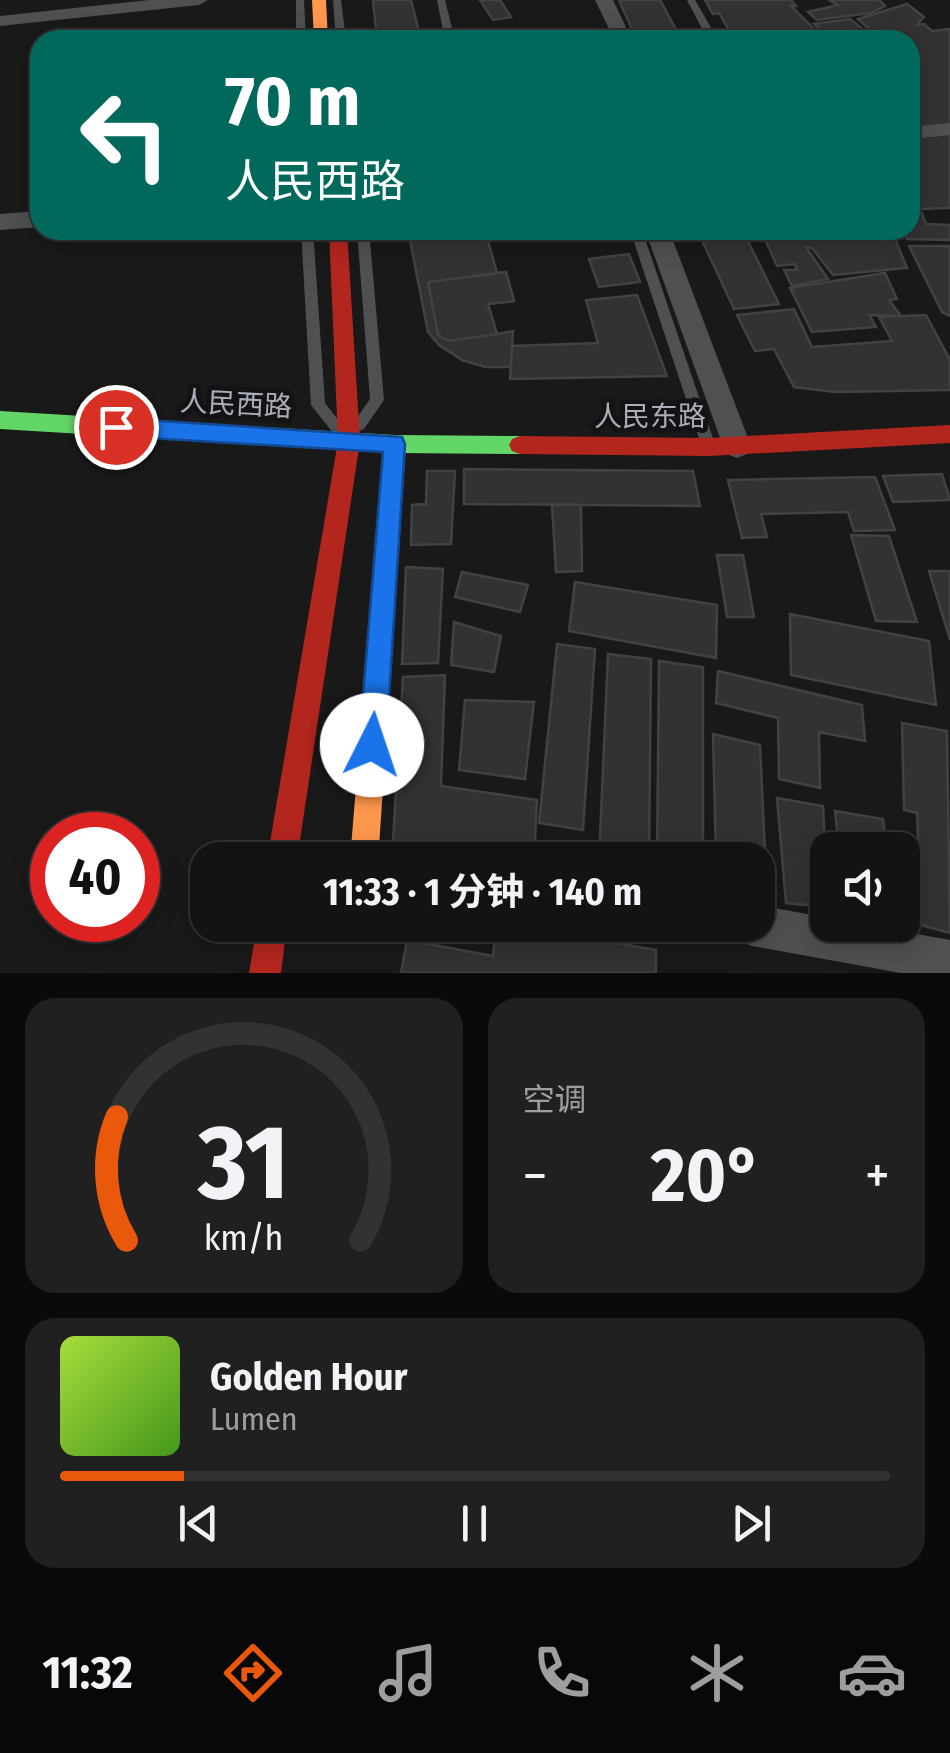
<!DOCTYPE html>
<html lang="zh">
<meta charset="utf-8">
<style>
:root{--surface:#131313;--page:#202021;--text:#f1f3f6;--muted:#9d9ea0;--line:#323233;--accent:#ea580c}
body{margin:0;font-family:"Fira Sans Condensed","Noto Sans SC",sans-serif;background:var(--page);color:var(--text);height:100vh;display:flex;flex-direction:column;font-size:38px;white-space:nowrap}
*{box-sizing:border-box;margin:0}
p{font-size:32px;color:var(--muted)}
.icon{flex:none;width:55px;height:55px;fill:none;stroke:currentColor;stroke-width:2;stroke-linecap:round;stroke-linejoin:round}
.map{position:relative;height:973px;overflow:hidden}
.details{display:flex;flex-direction:column;gap:25px;padding:25px;background:#0a0a0a;flex:1}
.details>*{flex:none}
.top-card{position:absolute;left:30px;top:30px;width:890px;height:210px;border-radius:30px;box-shadow:0 5px 25px #0003,0 0 0 2px var(--line);background:#00695c;color:#fff;overflow:hidden}
.buttons{position:absolute;left:810px;top:832px;display:grid;gap:20px}
.buttons a{display:grid;place-items:center;width:110px;height:110px;border-radius:20px;background:var(--surface);box-shadow:0 5px 25px #0003,0 0 0 2px var(--line);font-size:50px}
.speed{position:absolute;left:30px;top:812px;display:flex;gap:20px;font-size:50px;font-weight:700;text-align:center}
.speed>*{display:grid;place-content:center;width:130px;height:130px;border-radius:50%;background:var(--surface);box-shadow:0 5px 25px #0003,0 0 0 2px var(--line);line-height:1}
.speed .limit{border:15px solid #d22;background:#fff;color:#111}
.pin{position:absolute;display:grid;place-items:center;width:85px;height:85px;color:#fff;margin:-42px;border:5px solid #fff;border-radius:50%;box-shadow:0 2px 10px #0007}
.me{position:absolute;width:110px;margin:-55px;rotate:4deg;stroke-linejoin:round;filter:drop-shadow(0 0 8px #0008)}
.turn{display:flex;align-items:center;gap:35px;height:210px;padding:0 30px;font-size:45px}
.turn .icon{width:130px;height:130px;stroke-width:2.5}
.turn b{display:block;font-size:70px;line-height:85px}
.big{font-size:75px;font-weight:700;line-height:1.1}
.details .tile{flex:1;display:flex;flex-direction:column;justify-content:center;gap:15px;min-width:0;padding:0 35px;border-radius:30px;background:var(--page)}
.details .dial{align-items:center;gap:0}
.dial svg{height:260px;overflow:visible;fill:none;stroke:var(--line);stroke-width:7;stroke-linecap:round;text-anchor:middle}
.dial text{fill:var(--text);stroke:none}
.song{display:flex;align-items:center;gap:30px}
.cover{width:120px;height:120px;border-radius:15px;background:linear-gradient(135deg,hsl(80 70% 55%),hsl(100 70% 35%))}
.played{height:10px;border-radius:5px;background:linear-gradient(90deg,var(--accent) 15%,var(--line) 15%)}
.keys{display:flex;justify-content:space-around;direction:ltr}
.heat{display:flex;justify-content:space-between;align-items:center;font-size:55px;direction:ltr}
.details .tiles{flex:1;display:grid;gap:25px;grid-template-columns:1fr 1fr}
.tile:last-child{grid-column:span 2}
.trip{position:absolute;left:190px;top:842px;width:585px;height:100px;border-radius:30px;background:var(--surface);box-shadow:0 5px 25px #0003,0 0 0 2px var(--line);font-weight:700;line-height:100px;text-align:center}
.tabs{display:flex;height:160px;justify-content:space-around;align-items:center;background:#080808;color:var(--muted)}
.tabs .icon{width:70px;height:70px}
.tabs .active{color:var(--accent)}
.tabs b{font-size:45px;color:var(--text)}
.map>svg:first-child{display:block}
.building{fill:#323233;stroke:#414245;stroke-width:2.5}
.lines{fill:none;stroke-linecap:round;stroke-linejoin:round}
.lane{fill:#4f5052;fill-rule:evenodd}
.street{fill:#4f5052;fill-rule:evenodd}
.fast{fill:#63d668;fill-rule:evenodd}
.slow{fill:#ff974d;fill-rule:evenodd}
.jam{fill:#b3261e;fill-rule:evenodd}
.route{fill:#1a73e8;stroke:#114b97;stroke-width:2.5}
.labels{text-anchor:middle;dominant-baseline:central;stroke-width:10;stroke-linejoin:round;paint-order:stroke}
.street-label{font-size:28px;fill:#aaaeb9;stroke:#131315}
</style>
<div class="map">
<svg width="950" height="973" viewBox="0 0 950 973">
<rect width="100%" height="100%" fill="#191919"/>
<g class="building">
<polygon points="373,0 411,0 419,31 428,31 430,40 377,40"/>
<polygon points="480,0 500,0 511,17 493,20"/>
<polygon points="619,0 660,0 678,33 635,36"/>
<polygon points="705,0 791,0 796,6 791,6 825,40 727,40 724,35 731,34 719,13 713,14"/>
<polygon points="829,0 879,0 885,6 871,13 817,20 808,12 838,5"/>
<polygon points="907,4 924,17 917,25 924,24 932,31 950,29 950,125 910,128 910,40 831,40 814,24 850,19 869,34 874,33 858,19"/>
<polygon points="950,133 950,208 920,209 926,224 950,225 950,240 907,239 902,230 910,230 910,136"/>
<polygon points="408,230 485,230 497,273 506,272 514,301 488,304 497,334 513,331 511,367 485,367 462,360 439,345 428,332"/>
<polygon points="420,230 485,230 486,232 423,241"/>
<polygon points="761,230 893,234 907,268 833,275 812,248 806,247 828,279 792,286 784,270 797,270 795,264 777,266"/>
<polygon points="744,233 779,304 734,309 700,236"/>
<polygon points="909,246 950,246 950,316 942,312"/>
<polygon points="629,254 640,282 599,287 589,259"/>
<polygon points="506,272 514,301 488,304 497,334 449,341 438,335 428,282"/>
<polygon points="885,273 897,299 889,300 901,316 869,315 876,327 812,332 790,288"/>
<polygon points="637,295 667,376 510,379 512,346 598,343 586,300"/>
<polygon points="794,309 812,347 892,341 879,317 926,315 950,360 950,390 835,392 794,387 774,349 755,351 737,315"/>
<polygon points="464,469 693,471 700,506 464,504"/>
<polygon points="427,471 455,471 451,544 411,545 412,505 426,504"/>
<polygon points="942,474 950,500 893,502 883,476"/>
<polygon points="875,477 895,530 854,531 848,512 761,514 767,537 742,538 728,480"/>
<polygon points="552,505 581,505 582,571 556,572"/>
<polygon points="851,535 889,536 917,622 876,621"/>
<polygon points="717,555 743,555 754,617 727,617"/>
<polygon points="406,567 443,569 438,663 402,664"/>
<polygon points="929,571 950,571 950,640"/>
<polygon points="462,572 528,585 520,612 455,597"/>
<polygon points="575,582 717,605 716,658 569,631"/>
<polygon points="790,614 929,641 936,705 791,675"/>
<polygon points="454,622 501,636 494,672 451,665"/>
<polygon points="557,644 595,649 583,830 539,823"/>
<polygon points="608,654 651,659 649,860 599,860"/>
<polygon points="659,661 703,667 703,860 657,860"/>
<polygon points="718,671 862,705 865,741 819,732 820,788 779,779 778,718 716,703"/>
<polygon points="445,675 441,786 537,800 534,860 393,841 403,677"/>
<polygon points="465,700 534,702 525,779 459,770"/>
<polygon points="902,723 947,731 950,933 913,923 909,876 920,878 917,813 904,810"/>
<polygon points="713,734 760,745 767,896 758,895 758,860 716,860"/>
<polygon points="777,798 823,806 828,907 786,903"/>
<polygon points="835,811 883,819 887,850 839,850"/>
<polygon points="496,925 517,925 656,950 656,973 401,973 407,940 493,956"/>
</g>
<g class="lines">
<g class="lane">
<polygon points="296,0 304,0 306,40 296,40"/>
<polygon points="333,0 341,0 346,40 336,40"/>
<polygon points="437,0 445,0 455,40 445,40"/>
<polygon points="687,0 695,0 718,40 708,40"/>
<polygon points="301,230 313,230 325,403 346,430 339,436 334,434 311,405"/>
<polygon points="357,230 369,230 384,400 364,429 359,431 352,425 370,399"/>
<polygon points="630,230 642,230 716,447 714,451 704,451 702,447"/>
</g>
<g class="street">
<polygon points="149,0 208,0 199,5 0,26 0,16"/>
<polygon points="595,0 613,0 632,40 603,40 612,35"/>
<polygon points="950,123 950,135 910,139 910,127"/>
<polygon points="40,211 40,227 0,230 0,214"/>
<polygon points="645,230 669,230 751,446 747,454 737,458 727,454 723,446"/>
<polygon points="758,905 828,918 828,925 867,925 950,940 950,973 901,973 752,946 737,940 731,925 758,925"/>
</g>
<polygon class="fast" points="0,411 395,435 520,436 528,439 531,445 528,451 520,454 395,453 0,429"/>
<g class="slow">
<polygon points="312,0 326,0 328,40 314,40"/>
<polygon points="395,435 403,438 406,444 379,847 389,860 350,860 384,444 387,438"/>
</g>
<g class="jam">
<polygon points="329,230 347,230 360,441 297,860 267,860 338,441"/>
<polygon points="950,425 950,443 709,456 520,454 512,451 509,445 512,439 520,436 709,438"/>
<polygon points="257,925 287,925 281,973 249,973"/>
</g>
</g>
<polygon class="route" points="116,418 402,437 405,444 386,745 382,755 372,759 363,755 359,745 383,452 116,436 105,427"/>
<g class="labels">
<g class="street-label">
<text transform="translate(236 404) rotate(3)">人民西路</text>
<text x="650" y="416">人民东路</text>
</g>
</g>
</svg>
<div class="buttons">
<a><svg class="icon" aria-label="sound" viewBox="0 0 24 24"><path d="M4 9h4l5-4v14l-5-4H4zM17 9q2 3 0 6"/></svg></a>
</div>
<div class="speed"><div class="limit">40</div></div>
<div class="pin" style="left:116px;top:427px;background:#d93025"><svg class="icon" aria-label="arrive" viewBox="0 0 24 24"><path d="M6 21V4h12l-3 4 3 4H6"/></svg></div>
<svg class="me" style="left:372px;top:745px" viewBox="-20 -20 40 40"><circle r="19" fill="#fff"/><path d="M0-13L10 11 0 6-10 11z" fill="#1a73e8"/></svg>
<div class="trip">11:33 · 1 分钟 · 140 m</div>
<div class="top-card">
<div class="turn"><svg class="icon" aria-label="left" viewBox="0 0 24 24"><path d="M17 20v-9H6M10 6l-5 5 5 5"/></svg><div><b>70 m</b>人民西路</div></div>
</div>
</div>
<section class="details">
<div class="tiles">
<div class="tile dial"><svg viewBox="0 0 100 80">
<path d="M14 69A42 42 0 1 1 86 69"/>
<path d="M14 69A42 42 0 0 1 11 31" stroke="#ea580c"/>
<text x="50" y="56" font-size="32" font-weight="700">31</text>
<text x="50" y="72" font-size="11">km/h</text>
</svg></div>
<div class="tile"><p>空调</p>
<div class="heat"><a>−</a><b class="big">20°</b><a>+</a></div>
</div>
<div class="tile">
<div class="song"><i class="cover"></i><div><b>Golden Hour</b><p>Lumen</p></div></div>
<div class="played"></div>
<div class="keys"><svg class="icon" aria-label="previous" viewBox="0 0 24 24"><path d="M18 5L8 12l10 7zM5 5v14"/></svg><svg class="icon" aria-label="pause" viewBox="0 0 24 24"><path d="M8 5v14M16 5v14"/></svg><svg class="icon" aria-label="next" viewBox="0 0 24 24"><path d="M6 5l10 7-10 7zM19 5v14"/></svg></div>
</div>
</div>
</section>
<nav class="tabs">
<b>11:32</b>
<svg class="icon active" aria-label="directions" viewBox="0 0 24 24"><path d="M12 3l9 9-9 9-9-9zM9 14v-3h6M13 9l2 2-2 2"/></svg>
<svg class="icon" aria-label="music" viewBox="0 0 24 24"><path d="M9 18V5l10-2v13"/><circle cx="6" cy="18" r="3"/><circle cx="16" cy="16" r="3"/></svg>
<svg class="icon" aria-label="phone" viewBox="0 0 24 24"><path d="M5 4h4l2 5-3 2q2 4 5 5l2-3 5 2v4C11 20 4 13 5 4z"/></svg>
<svg class="icon" aria-label="climate" viewBox="0 0 24 24"><path d="M12 3v18M4 7l16 10M4 17L20 7"/></svg>
<svg class="icon" aria-label="car" viewBox="0 0 24 24"><path d="M5 17H2v-5l4-1 3-4h7l3 4 3 1v5h-3M9 17h6M6 11h13"/><circle cx="7" cy="17" r="2"/><circle cx="17" cy="17" r="2"/></svg>
</nav>
